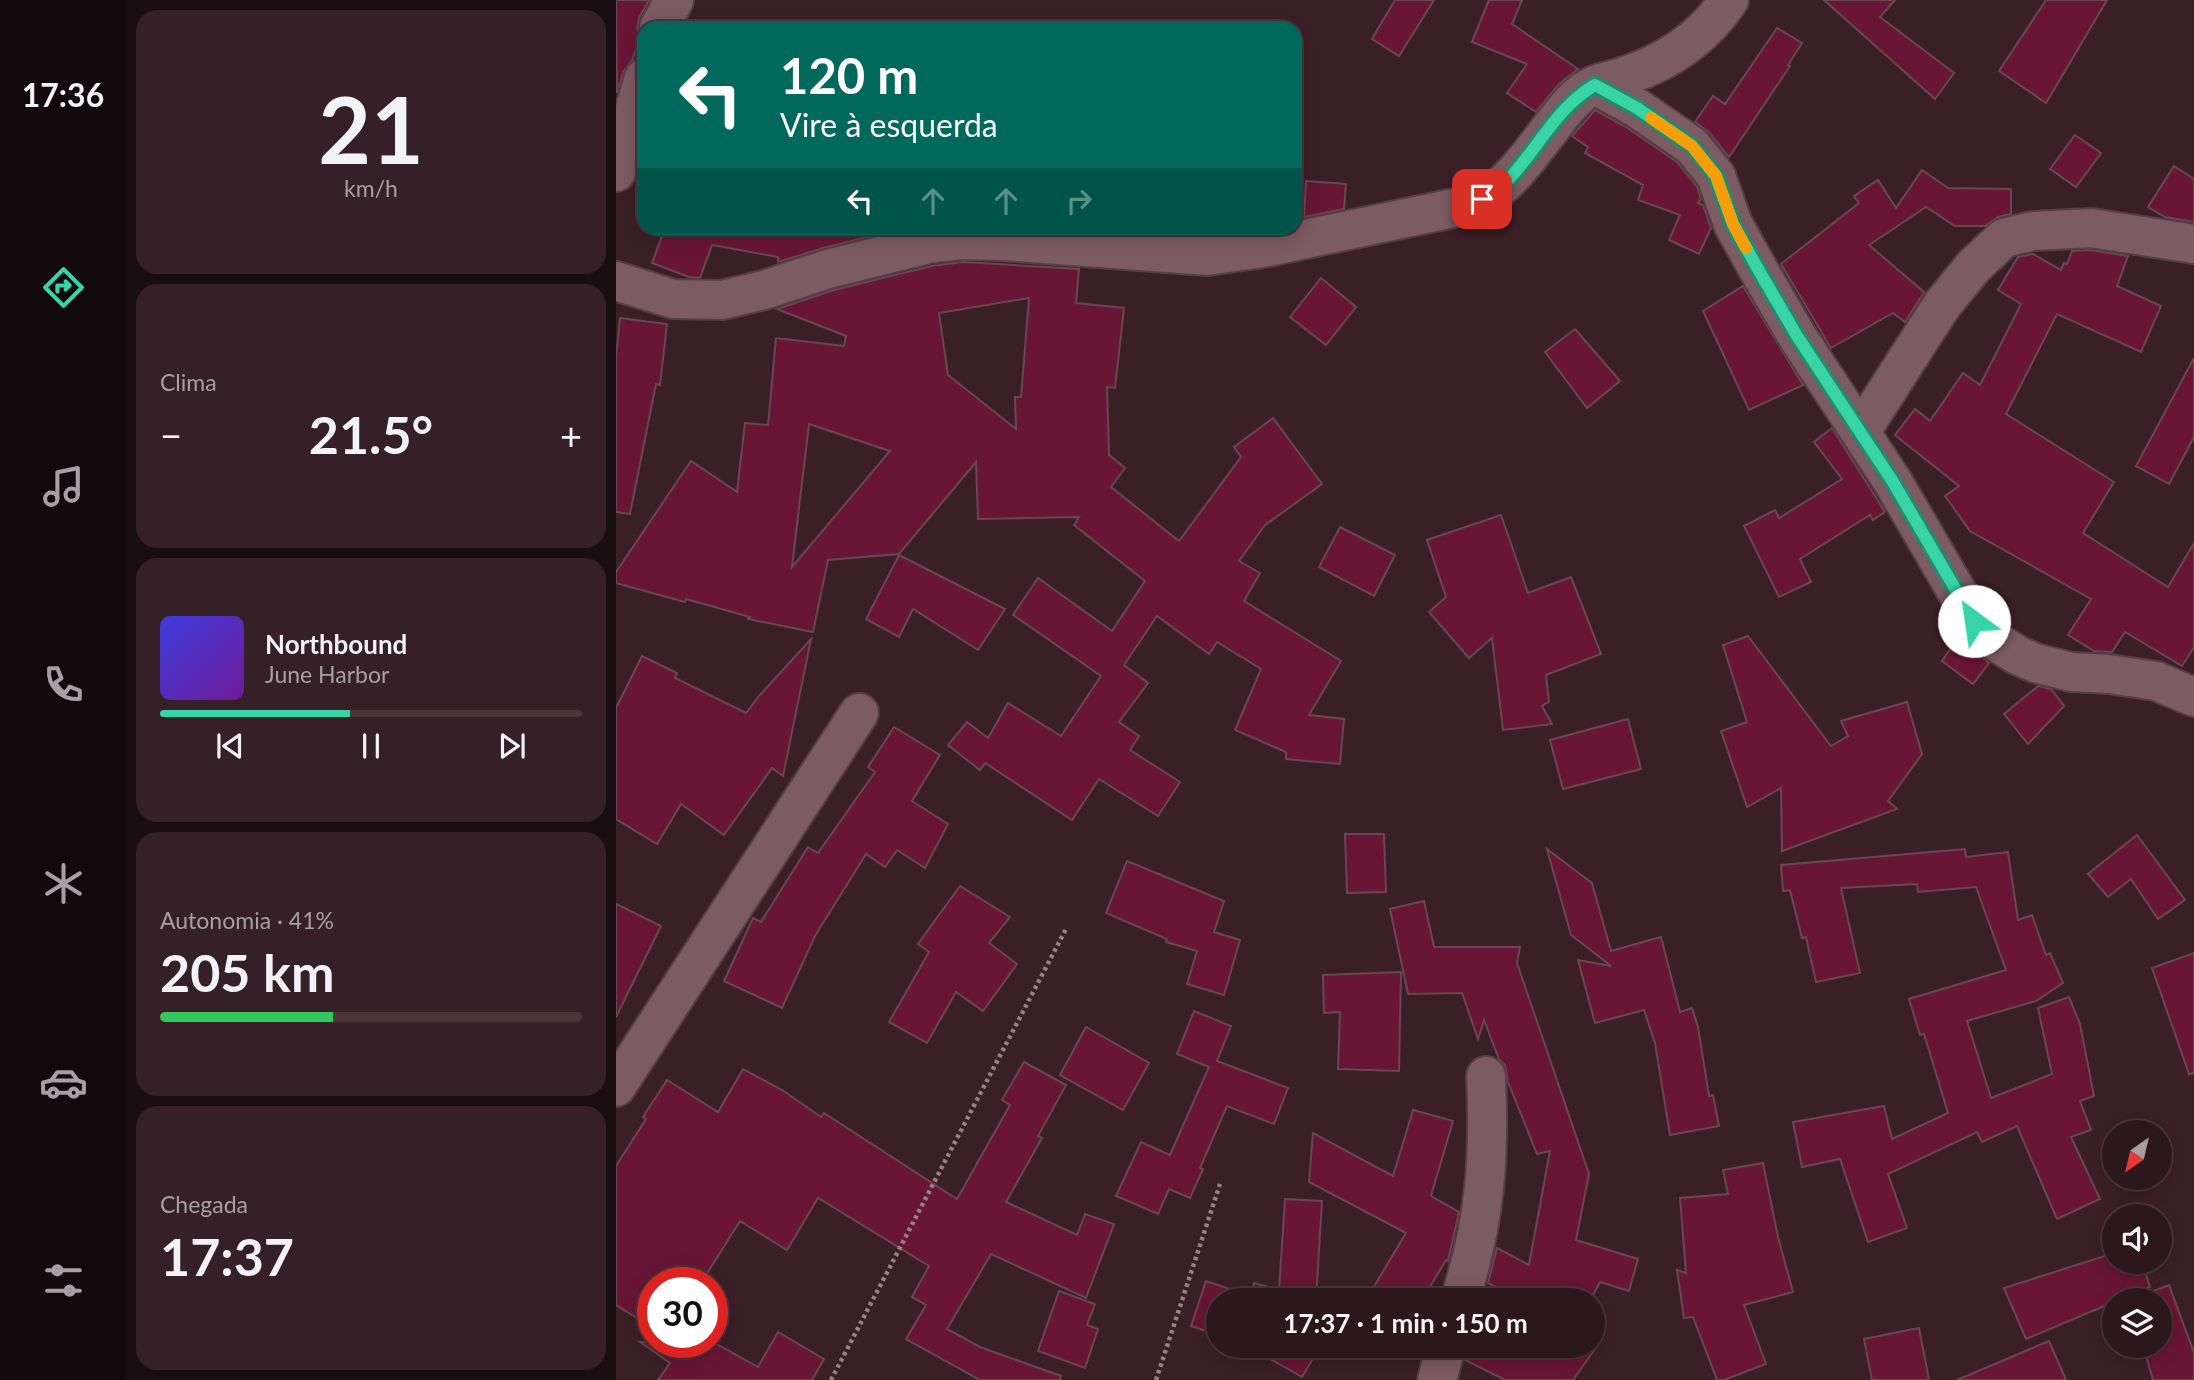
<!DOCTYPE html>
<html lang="pt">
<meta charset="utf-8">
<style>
:root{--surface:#2c171d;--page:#342026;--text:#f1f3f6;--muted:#a69fa4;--line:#48363b;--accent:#38d4a6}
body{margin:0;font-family:Lato,sans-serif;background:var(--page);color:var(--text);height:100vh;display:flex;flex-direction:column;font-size:26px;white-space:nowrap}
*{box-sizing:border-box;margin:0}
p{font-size:23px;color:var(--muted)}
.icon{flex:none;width:38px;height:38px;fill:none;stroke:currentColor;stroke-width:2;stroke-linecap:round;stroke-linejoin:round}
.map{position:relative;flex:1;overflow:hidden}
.details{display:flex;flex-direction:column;gap:10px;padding:10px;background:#180d10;width:490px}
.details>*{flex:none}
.guide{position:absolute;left:21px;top:21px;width:665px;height:214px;border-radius:21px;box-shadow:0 4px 18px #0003,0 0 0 2px var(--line);background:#00695c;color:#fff;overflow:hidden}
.needle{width:46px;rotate:214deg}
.tools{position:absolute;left:1486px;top:1120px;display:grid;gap:14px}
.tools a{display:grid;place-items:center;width:70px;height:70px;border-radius:50%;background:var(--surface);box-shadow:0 4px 18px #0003,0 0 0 2px var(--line);font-size:35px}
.speed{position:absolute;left:21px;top:1267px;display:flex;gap:14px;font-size:35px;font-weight:700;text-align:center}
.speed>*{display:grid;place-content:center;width:91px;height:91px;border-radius:50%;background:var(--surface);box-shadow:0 4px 18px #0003,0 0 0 2px var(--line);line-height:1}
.speed .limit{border:10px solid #d22;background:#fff;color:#111}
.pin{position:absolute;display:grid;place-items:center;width:60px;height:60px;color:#fff;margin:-30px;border-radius:14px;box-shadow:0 4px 10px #0006}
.me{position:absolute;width:77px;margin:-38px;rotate:329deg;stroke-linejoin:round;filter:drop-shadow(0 0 5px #0008)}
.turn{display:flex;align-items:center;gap:24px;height:147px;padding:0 28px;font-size:32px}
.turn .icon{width:91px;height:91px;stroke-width:2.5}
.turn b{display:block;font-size:49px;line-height:60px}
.lanes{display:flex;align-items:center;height:66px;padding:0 28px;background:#0003;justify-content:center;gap:35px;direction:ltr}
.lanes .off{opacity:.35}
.big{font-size:52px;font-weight:700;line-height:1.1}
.details .card{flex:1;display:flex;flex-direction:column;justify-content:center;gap:10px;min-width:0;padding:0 24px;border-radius:21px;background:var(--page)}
.details .dial{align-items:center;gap:0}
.dial b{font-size:91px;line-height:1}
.song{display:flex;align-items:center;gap:21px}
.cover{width:84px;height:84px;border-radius:10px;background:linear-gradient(135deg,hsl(240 70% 55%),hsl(280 70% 35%))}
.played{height:7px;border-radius:4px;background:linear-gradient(90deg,var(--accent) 45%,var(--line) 45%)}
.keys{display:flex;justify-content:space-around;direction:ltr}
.heat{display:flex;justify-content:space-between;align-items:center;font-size:38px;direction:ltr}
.charge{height:10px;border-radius:5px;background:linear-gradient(90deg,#34c759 41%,var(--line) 0)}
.trip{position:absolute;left:590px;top:1288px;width:399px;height:70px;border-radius:35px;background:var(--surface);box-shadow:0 4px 18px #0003,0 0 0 2px var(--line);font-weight:700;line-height:70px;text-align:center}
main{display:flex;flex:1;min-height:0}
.dock{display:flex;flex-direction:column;width:126px;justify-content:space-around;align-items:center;background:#12090c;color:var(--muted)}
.dock .icon{width:49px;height:49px}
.dock .active{color:var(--accent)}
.dock b{font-size:32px;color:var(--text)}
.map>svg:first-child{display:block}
.building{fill:#691535;stroke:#684850;stroke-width:2;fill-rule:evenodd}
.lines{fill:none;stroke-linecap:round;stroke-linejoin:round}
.minor-casing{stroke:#563e46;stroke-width:42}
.path{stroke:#988086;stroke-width:4.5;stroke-dasharray:3.5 3.5;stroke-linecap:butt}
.minor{stroke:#7c5b63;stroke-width:38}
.route-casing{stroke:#248a6c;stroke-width:18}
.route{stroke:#38d4a6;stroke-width:12}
.slow{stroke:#f59e0b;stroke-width:12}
</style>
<main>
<nav class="dock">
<b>17:36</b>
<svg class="icon active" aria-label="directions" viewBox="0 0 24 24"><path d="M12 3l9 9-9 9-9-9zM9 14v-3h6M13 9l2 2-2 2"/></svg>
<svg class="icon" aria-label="music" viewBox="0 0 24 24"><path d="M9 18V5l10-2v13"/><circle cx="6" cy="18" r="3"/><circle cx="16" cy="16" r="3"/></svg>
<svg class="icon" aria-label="phone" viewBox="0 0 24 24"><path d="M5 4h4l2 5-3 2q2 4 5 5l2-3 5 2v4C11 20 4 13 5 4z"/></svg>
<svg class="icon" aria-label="climate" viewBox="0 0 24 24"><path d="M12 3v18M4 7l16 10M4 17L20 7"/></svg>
<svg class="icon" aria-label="car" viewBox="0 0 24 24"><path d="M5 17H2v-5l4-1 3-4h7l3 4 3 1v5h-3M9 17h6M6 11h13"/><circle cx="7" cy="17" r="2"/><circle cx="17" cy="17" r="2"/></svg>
<svg class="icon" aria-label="filters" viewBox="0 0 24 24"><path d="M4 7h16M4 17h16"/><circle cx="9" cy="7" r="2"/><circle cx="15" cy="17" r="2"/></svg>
</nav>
<section class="details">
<div class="card dial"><b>21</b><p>km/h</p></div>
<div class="card"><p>Clima</p>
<div class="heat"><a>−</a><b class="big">21.5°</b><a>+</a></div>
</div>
<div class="card">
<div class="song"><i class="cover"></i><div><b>Northbound</b><p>June Harbor</p></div></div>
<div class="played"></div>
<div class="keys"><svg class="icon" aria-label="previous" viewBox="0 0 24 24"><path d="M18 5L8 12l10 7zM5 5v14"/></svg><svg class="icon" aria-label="pause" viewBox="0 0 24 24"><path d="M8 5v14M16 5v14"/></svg><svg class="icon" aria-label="next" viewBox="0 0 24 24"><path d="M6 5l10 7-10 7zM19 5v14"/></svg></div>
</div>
<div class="card"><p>Autonomia · 41%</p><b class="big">205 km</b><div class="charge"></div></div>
<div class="card"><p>Chegada</p><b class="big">17:37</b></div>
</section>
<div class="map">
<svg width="1578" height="1380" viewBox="0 0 1578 1380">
<rect width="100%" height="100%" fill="#3b1f27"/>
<g class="building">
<polygon points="0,0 33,0 23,18 21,28 24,38 16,60 7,72 1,93"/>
<polygon points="779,0 818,0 783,56 756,39"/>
<polygon points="873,0 906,0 896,24 962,69 943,84 920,112 891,93 911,64 856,42"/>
<polygon points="1208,0 1279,0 1264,17 1338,73 1319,99"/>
<polygon points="1430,0 1491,0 1430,103 1383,71"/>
<polygon points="1161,28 1186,43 1172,65 1174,66 1113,157 1093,132 1079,122 1097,96 1109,104"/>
<polygon points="979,110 1010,127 1061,162 1081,187 1085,199 1082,203 1087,205 1095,228 1083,254 1053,240 1064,215 1022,200 1027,185 969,153 972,147 956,136"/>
<polygon points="1459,135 1485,153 1460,187 1434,169"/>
<polygon points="1558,166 1578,179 1578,222 1549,217 1532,207"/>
<polygon points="1306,170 1332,188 1395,189 1395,214 1382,217 1369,226 1339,226 1310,207 1253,245 1308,292 1289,322 1277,313 1215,348 1165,264 1243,203 1238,196 1262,180 1280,208"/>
<polygon points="690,181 730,184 728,209 688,217"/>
<polygon points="49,228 288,228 207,248 162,262 162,257 96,245 84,278 73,277 36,263"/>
<polygon points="1474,250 1512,256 1501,286 1545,306 1525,352 1441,314 1390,414 1498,482 1467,533 1552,587 1578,543 1578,647 1566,666 1509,632 1496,652 1478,651 1452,635 1475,599 1354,531 1329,496 1343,486 1279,435 1299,409 1314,421 1347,373 1364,385 1405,304 1382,290 1402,257 1417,254 1445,270 1448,263 1451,264 1456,251"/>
<path d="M 347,262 L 463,269 L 460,303 L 508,308 L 499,388 L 491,387 L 493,455 L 509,468 L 495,487 L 563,541 L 625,457 L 618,447 L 657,418 L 706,484 L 649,525 L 623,561 L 644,573 L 628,601 L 725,661 L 693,715 L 728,719 L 724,764 L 670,759 L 670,752 L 619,730 L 645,669 L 601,642 L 593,654 L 541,616 L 508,665 L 532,683 L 503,722 L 523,736 L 514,750 L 564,782 L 542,816 L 483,779 L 456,820 L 369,763 L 364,770 L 332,745 L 351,722 L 372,738 L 392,703 L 445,736 L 485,676 L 397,615 L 422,578 L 496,631 L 529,581 L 458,525 L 463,517 L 362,519 L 360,462 L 283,554 L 212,560 L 197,632 L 132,619 L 134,617 L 70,599 L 69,602 L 0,583 L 0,572 L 75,461 L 121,492 L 129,423 L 152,425 L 160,338 L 228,346 L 230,336 L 161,309 L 218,290 L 316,266 ZM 413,298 L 405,397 L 399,397 L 400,429 L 332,375 L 323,313 ZM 193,424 L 274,451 L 176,567 Z"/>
<polygon points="705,278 740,307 710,345 674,317"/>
<polygon points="1127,286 1187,385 1133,410 1087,311"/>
<polygon points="4,318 51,324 44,385 40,384 14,514 0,512 0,357"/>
<polygon points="959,329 1004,381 971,408 929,352"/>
<polygon points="1578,358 1578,437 1553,484 1520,466"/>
<polygon points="1216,428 1269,512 1257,520 1254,515 1184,559 1195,582 1163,597 1128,526 1159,510 1163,518 1226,479 1198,442"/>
<polygon points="885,515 912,593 955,577 985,654 930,675 933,702 926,706 936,724 887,730 876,638 853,658 813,612 830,597 811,540"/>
<polygon points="724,527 779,555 758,596 703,567"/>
<polygon points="283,555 389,609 362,650 297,609 283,637 250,619"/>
<polygon points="1132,636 1215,746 1232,736 1225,721 1291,702 1306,754 1272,801 1281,809 1166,851 1165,788 1131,807 1105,731 1131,722 1107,645"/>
<polygon points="1343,636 1373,663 1357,684 1326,661"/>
<polygon points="195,639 167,776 156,768 108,835 65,804 41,844 0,819 0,708 26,656 61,673 59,678 130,713 143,696"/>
<polygon points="1422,686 1435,689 1448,706 1412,744 1388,714"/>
<polygon points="1012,719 1025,769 947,789 934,740"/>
<polygon points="278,727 324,755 296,801 332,824 309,868 281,850 269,867 250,854 199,936 166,1008 108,981 137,918 145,922 192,847 202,853 259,772 252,767"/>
<polygon points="729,834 768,834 770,892 731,893"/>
<polygon points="1521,835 1569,900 1542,919 1515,879 1492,897 1472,874"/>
<polygon points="931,849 976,883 995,951 1045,937 1064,1012 1076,1008 1082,1027 1093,1096 1097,1095 1103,1126 1054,1135 1039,1043 1028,1010 979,1023 962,960 995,966 955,935"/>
<polygon points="1349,849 1350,857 1392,852 1402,920 1416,915 1430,955 1434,953 1447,983 1420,1001 1351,1021 1375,1098 1436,1074 1422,1008 1453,997 1464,1024 1478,1096 1464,1101 1475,1130 1455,1137 1484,1199 1441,1219 1401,1126 1366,1142 1361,1132 1272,1174 1291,1228 1252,1242 1224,1159 1186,1167 1177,1122 1268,1106 1276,1139 1332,1113 1308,1034 1304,1035 1293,999 1390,970 1360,887 1302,892 1301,884 1225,888 1244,973 1200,982 1190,937 1186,938 1174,890 1167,891 1165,865"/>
<polygon points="511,861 608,901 598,932 624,940 608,995 571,984 581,951 550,942 551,939 490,913"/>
<polygon points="344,886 394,917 373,943 401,964 367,1011 340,992 311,1043 273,1022 313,952 302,944"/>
<polygon points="808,901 818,947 904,947 901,963 973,1174 960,1240 1022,1259 1013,1291 984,1282 975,1299 978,1300 904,1300 872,1283 881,1248 913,1265 934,1151 921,1154 892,1082 889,1065 883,1059 868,1020 862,1039 846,993 792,994 774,909"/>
<polygon points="0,904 45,926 0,1017"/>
<polygon points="1578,953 1578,1073 1573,1074 1536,968"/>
<polygon points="785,972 783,1071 722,1069 724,1012 708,1013 707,975"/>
<polygon points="578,1011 615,1026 601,1061 672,1088 658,1124 611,1106 584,1168 587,1169 574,1198 553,1189 542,1214 500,1196 525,1142 554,1155 593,1067 561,1054"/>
<polygon points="470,1027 533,1063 507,1110 444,1075"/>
<polygon points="408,1062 450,1085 422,1136 426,1138 390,1202 461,1235 469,1214 498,1224 470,1298 375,1254 331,1329 364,1347 445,1376 444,1380 364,1380 290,1339 310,1305 296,1297 313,1266 202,1198 171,1250 124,1221 85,1283 37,1283 37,1328 0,1305 0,1166 30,1119 27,1117 51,1080 102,1112 127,1069 166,1090 205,1117 208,1113 341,1199 394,1105 386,1100"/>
<polygon points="797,1110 837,1121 815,1196 843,1212 832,1261 830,1260 806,1300 750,1300 790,1233 693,1182 697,1133 777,1176"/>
<polygon points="1147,1163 1162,1237 1177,1292 1128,1305 1150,1364 1108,1380 1101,1380 1077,1317 1068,1318 1061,1270 1070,1273 1064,1198 1112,1194 1107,1170"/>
<polygon points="669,1199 706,1201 700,1300 602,1300 602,1335 575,1326 590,1281 635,1296 638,1283 663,1290"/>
<polygon points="1498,1253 1498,1262 1526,1262 1534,1287 1498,1300 1498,1302 1410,1339 1388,1288"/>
<polygon points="1553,1285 1578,1353 1578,1380 1537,1380 1530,1356 1534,1355 1530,1346 1544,1346 1544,1300 1513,1300"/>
<polygon points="443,1291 479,1304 471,1325 482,1329 469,1368 422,1351"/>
<polygon points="1303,1328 1313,1380 1256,1380 1248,1339"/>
<polygon points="162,1332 208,1359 196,1380 42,1380 54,1363 24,1342 97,1342 142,1367"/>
<polygon points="1433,1341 1450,1380 1341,1380"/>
<polygon points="631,1346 697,1346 696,1360 686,1377"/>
<polygon points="851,1346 981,1346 957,1380 889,1380 849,1360"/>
</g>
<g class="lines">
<g class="minor-casing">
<g id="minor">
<polyline points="43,28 58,0"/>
<polyline points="979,85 1021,108 1076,146 1100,176 1117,224 1142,269 1181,336 1277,482 1358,621 1379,641 1401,655 1419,663 1455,672 1493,674 1540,681 1578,697"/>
<polyline points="0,172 28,78"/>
<path d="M 0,281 L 57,299 L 106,300 L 148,290 L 212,269 L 312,244 L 346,240 L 386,241 L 591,256 L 647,248 L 838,208 C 848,205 860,203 869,198 C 898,180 917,150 938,124 C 946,113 955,101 967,92 C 980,82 996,81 1012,75 C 1053,61 1088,37 1113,0"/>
<polyline points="1245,431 1326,305 1358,266 1388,238 1417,231 1475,228 1578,244"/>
<polyline points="0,1087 243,713"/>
<path d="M 844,1300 C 869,1221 874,1158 870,1076"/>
<polyline points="821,1380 830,1346"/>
</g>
</g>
<g class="path">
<polyline points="215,1380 450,929"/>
<polyline points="540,1380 604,1184"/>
</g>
<use href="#minor" class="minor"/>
</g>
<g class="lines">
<g class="route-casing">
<path id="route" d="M 866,199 C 875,193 886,187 893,179 C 922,148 942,106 979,85 L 1021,108 L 1076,146 L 1100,176 L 1117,224 L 1142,269 L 1181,336 L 1277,482 L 1358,621"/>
</g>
<use href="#route" class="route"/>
<polyline class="slow" points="1035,118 1076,146 1100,176 1117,224 1130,248"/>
</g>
</svg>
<div class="tools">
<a><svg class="needle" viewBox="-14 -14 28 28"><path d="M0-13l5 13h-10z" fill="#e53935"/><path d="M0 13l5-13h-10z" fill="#a69fa4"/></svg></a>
<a><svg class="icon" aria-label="sound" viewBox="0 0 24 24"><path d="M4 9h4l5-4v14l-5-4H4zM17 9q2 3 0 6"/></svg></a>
<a><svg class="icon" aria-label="layers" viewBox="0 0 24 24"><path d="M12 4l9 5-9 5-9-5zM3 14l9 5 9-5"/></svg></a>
</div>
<div class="speed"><div class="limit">30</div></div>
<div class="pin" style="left:866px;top:199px;background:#d93025"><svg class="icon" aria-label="arrive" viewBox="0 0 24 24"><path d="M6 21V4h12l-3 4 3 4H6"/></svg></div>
<svg class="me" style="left:1358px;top:621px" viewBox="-20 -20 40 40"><circle r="19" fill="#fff"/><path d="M0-13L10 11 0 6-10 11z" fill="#38d4a6"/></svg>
<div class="trip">17:37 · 1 min · 150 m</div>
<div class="guide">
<div class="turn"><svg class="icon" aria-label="left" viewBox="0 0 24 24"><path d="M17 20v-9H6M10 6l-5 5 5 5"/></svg><div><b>120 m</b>Vire à esquerda</div></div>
<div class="lanes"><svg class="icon" aria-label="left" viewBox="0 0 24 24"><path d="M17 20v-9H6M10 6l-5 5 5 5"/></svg><svg class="icon off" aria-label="ahead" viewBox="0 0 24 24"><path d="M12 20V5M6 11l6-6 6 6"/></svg><svg class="icon off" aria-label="ahead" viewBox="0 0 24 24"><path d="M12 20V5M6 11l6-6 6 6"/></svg><svg class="icon off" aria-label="right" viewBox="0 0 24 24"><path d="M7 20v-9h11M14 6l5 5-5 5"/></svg></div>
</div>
</div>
</main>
